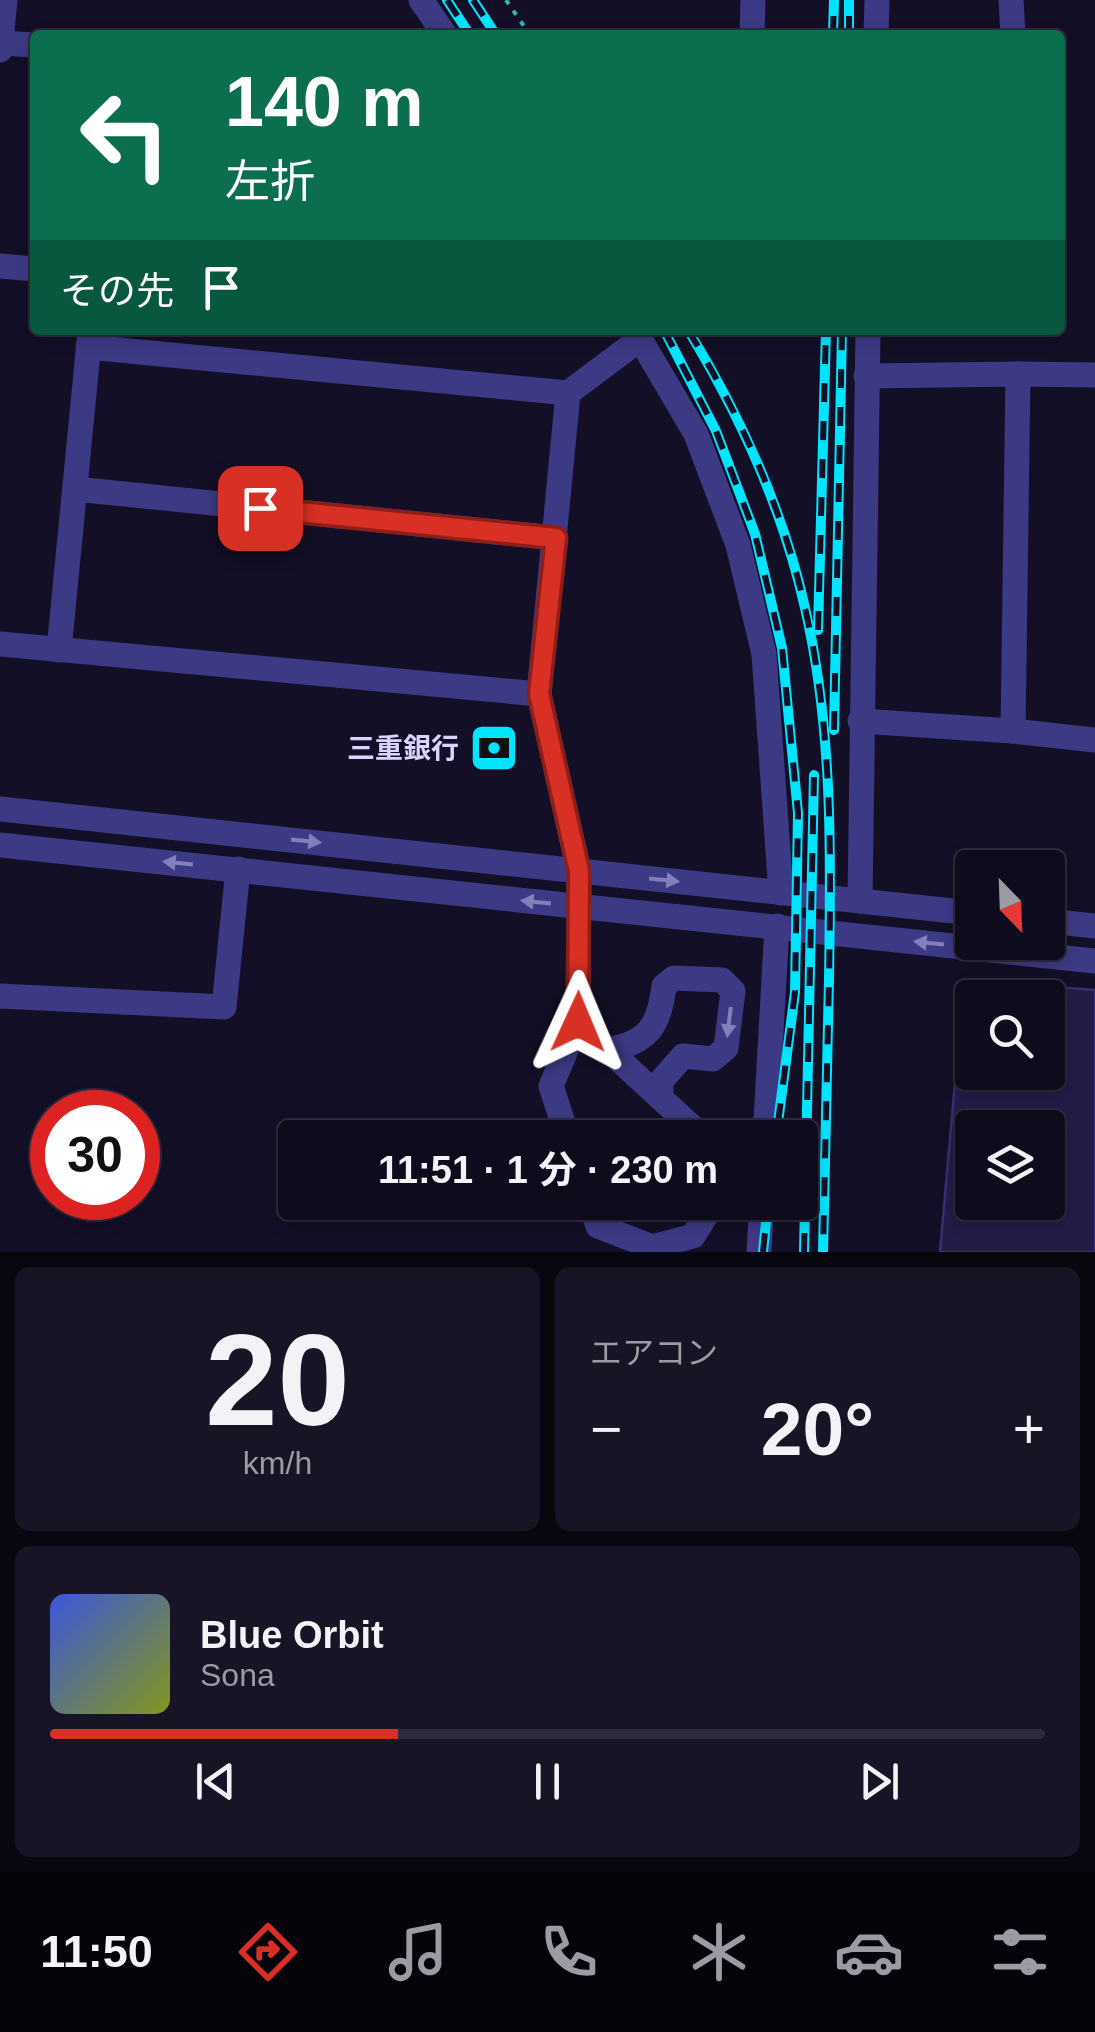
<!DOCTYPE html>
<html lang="ja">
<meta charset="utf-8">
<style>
:root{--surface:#0e0b1c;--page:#171425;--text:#f1f3f6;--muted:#9b9ba3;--line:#2e2b3b;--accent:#d93025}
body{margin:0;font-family:Arial,"Noto Sans JP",sans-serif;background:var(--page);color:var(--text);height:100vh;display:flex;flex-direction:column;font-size:38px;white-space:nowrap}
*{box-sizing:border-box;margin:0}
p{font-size:32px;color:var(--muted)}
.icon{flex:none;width:55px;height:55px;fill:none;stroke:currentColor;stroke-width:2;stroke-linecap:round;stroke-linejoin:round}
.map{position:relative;height:1252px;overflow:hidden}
.details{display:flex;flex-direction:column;gap:15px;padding:15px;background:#08060f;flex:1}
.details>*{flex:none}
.guide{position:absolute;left:30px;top:30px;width:1035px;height:305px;border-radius:10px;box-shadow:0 5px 15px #0003,0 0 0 2px var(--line);background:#0b6e4f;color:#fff;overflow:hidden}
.needle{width:65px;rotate:157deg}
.controls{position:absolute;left:955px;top:850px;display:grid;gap:20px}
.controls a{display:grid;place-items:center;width:110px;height:110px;border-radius:10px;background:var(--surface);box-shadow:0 5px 15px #0003,0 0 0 2px var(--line);font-size:50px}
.speed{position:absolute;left:30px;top:1090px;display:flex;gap:20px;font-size:50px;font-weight:700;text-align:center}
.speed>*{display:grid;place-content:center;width:130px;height:130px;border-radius:50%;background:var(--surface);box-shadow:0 5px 15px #0003,0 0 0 2px var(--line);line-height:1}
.speed .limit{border:15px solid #d22;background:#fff;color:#111}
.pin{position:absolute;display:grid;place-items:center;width:85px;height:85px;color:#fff;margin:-42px;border-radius:20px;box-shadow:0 5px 15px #0006}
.me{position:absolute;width:110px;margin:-55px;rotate:1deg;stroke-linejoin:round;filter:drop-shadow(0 0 8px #0008)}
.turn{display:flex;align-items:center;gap:35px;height:210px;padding:0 30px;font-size:45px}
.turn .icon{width:130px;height:130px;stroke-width:2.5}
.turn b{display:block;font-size:70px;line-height:85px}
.then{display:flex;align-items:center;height:95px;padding:0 30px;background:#0003;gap:20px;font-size:38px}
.big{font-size:75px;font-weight:700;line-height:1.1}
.details .tile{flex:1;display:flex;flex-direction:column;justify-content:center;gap:15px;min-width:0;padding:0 35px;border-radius:15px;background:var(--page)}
.details .dial{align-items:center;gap:0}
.dial b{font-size:130px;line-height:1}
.song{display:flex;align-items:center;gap:30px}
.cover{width:120px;height:120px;border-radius:15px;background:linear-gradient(135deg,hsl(230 70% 55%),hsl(70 70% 35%))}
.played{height:10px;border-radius:5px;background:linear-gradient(90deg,var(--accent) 35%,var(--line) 35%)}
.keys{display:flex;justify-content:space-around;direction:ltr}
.heat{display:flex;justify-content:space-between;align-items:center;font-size:55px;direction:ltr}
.details .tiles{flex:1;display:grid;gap:15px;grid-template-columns:1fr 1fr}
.tile:last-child{grid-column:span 2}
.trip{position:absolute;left:278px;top:1120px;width:540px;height:100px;border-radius:10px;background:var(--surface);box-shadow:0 5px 15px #0003,0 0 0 2px var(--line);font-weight:700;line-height:100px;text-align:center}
.menu{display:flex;height:160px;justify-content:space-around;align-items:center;background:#06040b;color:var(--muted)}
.menu .icon{width:70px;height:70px}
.menu .selected{color:var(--accent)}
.menu b{font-size:45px;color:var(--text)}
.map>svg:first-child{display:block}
.building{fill:#241b47;stroke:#3b2d73;stroke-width:2.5;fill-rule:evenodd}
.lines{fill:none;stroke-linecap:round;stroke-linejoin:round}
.path{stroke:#2fb8b0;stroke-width:4;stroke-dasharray:5 8;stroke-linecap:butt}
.minor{stroke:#3d3a85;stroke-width:25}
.rail-casing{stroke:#00e5ff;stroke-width:10}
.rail{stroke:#130f26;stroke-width:6;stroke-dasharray:19;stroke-linecap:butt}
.oneway{fill:#837fbc}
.route-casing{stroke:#8d1f18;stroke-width:25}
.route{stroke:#d93025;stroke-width:18}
.labels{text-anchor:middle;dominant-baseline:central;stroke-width:10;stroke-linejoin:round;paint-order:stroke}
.poi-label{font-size:28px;font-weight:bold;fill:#d9d4ff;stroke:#130f26;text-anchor:end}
</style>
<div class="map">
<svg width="1095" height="1252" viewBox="0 0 1095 1252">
<rect width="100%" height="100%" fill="#130f26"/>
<path class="building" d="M 964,980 L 1095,990 L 1095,1252 L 940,1252 ZM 972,998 L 1048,998 L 1048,1072 L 972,1072 ZM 972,1128 L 1048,1128 L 1048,1202 L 972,1202 Z"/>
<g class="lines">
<polyline class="path" points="506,0 530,35"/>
<g class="minor">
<polyline points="421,0 445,35"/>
<polyline points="1011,0 1013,35"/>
<polyline points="752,35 753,0"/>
<polyline points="876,35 877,0"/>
<polyline points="1,43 35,45"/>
<polyline points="0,50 5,0"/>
<polyline points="0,266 35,269"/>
<polyline points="640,339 696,434 738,545 764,654 781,893"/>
<polyline points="88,347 568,393 640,339 635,330"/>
<polyline points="1018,374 1095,375"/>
<polyline points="866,376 1018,374 1013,731"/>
<polyline points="75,489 555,538"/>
<polyline points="0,644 539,694"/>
<polyline points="59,650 90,332"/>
<polyline points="860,721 1013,731 1095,740"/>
<polyline points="0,809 972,913"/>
<polyline points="0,845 1095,961"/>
<polyline points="860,901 868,330"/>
<polyline points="1048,921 1095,926"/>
<polyline points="0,996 224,1007 238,869"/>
<polyline points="578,1022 704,1138"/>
<path d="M 608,1050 C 649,1042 659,1026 664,986 L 674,978 L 722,980 L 733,991 L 726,1048 L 713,1059 L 683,1056 L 661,1081 L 661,1098"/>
<polyline points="568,1138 551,1086 578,1022 579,871 539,694 568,393"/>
<polyline points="765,1138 777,926"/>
<polyline points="590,1202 598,1226 652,1247 693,1236 710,1209 709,1202"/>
<polyline points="759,1252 762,1202"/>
</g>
<g class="rail-casing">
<g id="rail">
<polyline points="447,0 470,35"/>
<polyline points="473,0 496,35"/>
<polyline points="833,35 834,0"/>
<polyline points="849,35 849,0"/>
<polyline points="664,330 716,431 755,534 782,648 798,813 795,992 776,1138"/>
<path d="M 688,330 C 741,417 783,509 805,608 C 833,729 831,856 829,979 C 827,1070 825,1161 823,1252"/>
<polyline points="818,630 826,330"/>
<polyline points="834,730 842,330"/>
<polyline points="763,1252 768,1202"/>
<polyline points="804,1252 814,775"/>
</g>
</g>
<use href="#rail" class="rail"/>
</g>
<defs><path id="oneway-solid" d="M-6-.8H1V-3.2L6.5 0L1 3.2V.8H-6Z" transform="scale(2.5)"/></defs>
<g class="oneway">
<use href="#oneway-solid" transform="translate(306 841) rotate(6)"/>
<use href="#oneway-solid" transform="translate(178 863) rotate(-174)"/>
<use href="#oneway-solid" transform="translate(664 880) rotate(6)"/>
<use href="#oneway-solid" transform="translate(536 902) rotate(-174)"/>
<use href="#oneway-solid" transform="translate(929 943) rotate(-174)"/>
<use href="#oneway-solid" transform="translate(729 1022) rotate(97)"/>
</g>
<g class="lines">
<g class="route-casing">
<polyline id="route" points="260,508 556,538 539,694 579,871 578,1022"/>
</g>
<use href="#route" class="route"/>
</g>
<defs>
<g id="bank-square" transform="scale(2.5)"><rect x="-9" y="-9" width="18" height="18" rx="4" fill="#00e5ff" stroke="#130f26"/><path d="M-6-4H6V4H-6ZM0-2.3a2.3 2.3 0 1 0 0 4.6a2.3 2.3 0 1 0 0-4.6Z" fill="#111"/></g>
</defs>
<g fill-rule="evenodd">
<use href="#bank-square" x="494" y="748"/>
</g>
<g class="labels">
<g class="poi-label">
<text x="459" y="748">三重銀行</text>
</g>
</g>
</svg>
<div class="controls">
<a><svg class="needle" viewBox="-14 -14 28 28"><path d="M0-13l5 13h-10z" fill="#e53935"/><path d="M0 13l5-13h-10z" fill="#9b9ba3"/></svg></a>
<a><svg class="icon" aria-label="search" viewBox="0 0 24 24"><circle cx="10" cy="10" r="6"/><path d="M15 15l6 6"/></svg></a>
<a><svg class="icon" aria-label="layers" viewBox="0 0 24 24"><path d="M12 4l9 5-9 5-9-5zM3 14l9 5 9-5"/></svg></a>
</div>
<div class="speed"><div class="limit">30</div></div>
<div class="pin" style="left:260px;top:508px;background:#d93025"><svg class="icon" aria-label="arrive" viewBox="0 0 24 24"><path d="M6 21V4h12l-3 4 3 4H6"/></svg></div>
<svg class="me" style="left:578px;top:1022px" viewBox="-20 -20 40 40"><path d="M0-17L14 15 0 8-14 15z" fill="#d93025" stroke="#fff" stroke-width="4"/></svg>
<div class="trip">11:51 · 1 分 · 230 m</div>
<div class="guide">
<div class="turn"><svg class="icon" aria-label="left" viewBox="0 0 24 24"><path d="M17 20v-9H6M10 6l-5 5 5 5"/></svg><div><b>140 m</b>左折</div></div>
<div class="then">その先<svg class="icon" aria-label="arrive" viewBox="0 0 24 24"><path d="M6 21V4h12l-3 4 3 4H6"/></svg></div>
</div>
</div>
<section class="details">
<div class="tiles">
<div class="tile dial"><b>20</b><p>km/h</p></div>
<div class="tile"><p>エアコン</p>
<div class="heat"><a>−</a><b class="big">20°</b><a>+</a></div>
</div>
<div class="tile">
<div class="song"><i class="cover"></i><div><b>Blue Orbit</b><p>Sona</p></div></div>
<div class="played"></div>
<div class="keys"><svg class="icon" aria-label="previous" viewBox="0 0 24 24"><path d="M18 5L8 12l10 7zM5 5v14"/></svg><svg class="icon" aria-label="pause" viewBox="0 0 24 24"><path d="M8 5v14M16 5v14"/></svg><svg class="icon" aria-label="next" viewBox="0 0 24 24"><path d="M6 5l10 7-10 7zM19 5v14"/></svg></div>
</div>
</div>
</section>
<nav class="menu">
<b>11:50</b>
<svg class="icon selected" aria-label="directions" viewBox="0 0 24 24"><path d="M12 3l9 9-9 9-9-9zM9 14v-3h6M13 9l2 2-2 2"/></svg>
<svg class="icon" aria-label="music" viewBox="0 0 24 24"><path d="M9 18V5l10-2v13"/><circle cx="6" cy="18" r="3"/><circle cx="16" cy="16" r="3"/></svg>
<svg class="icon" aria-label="phone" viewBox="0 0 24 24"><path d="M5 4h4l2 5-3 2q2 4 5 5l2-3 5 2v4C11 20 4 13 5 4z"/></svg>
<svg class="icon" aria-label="climate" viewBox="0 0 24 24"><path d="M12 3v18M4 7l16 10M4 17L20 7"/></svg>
<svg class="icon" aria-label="car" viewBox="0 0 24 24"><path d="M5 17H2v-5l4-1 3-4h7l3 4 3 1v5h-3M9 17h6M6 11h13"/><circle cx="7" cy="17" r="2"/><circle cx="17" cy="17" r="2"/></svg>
<svg class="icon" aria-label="filters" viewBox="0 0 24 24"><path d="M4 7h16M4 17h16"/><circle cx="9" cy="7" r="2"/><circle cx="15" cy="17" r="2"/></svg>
</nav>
